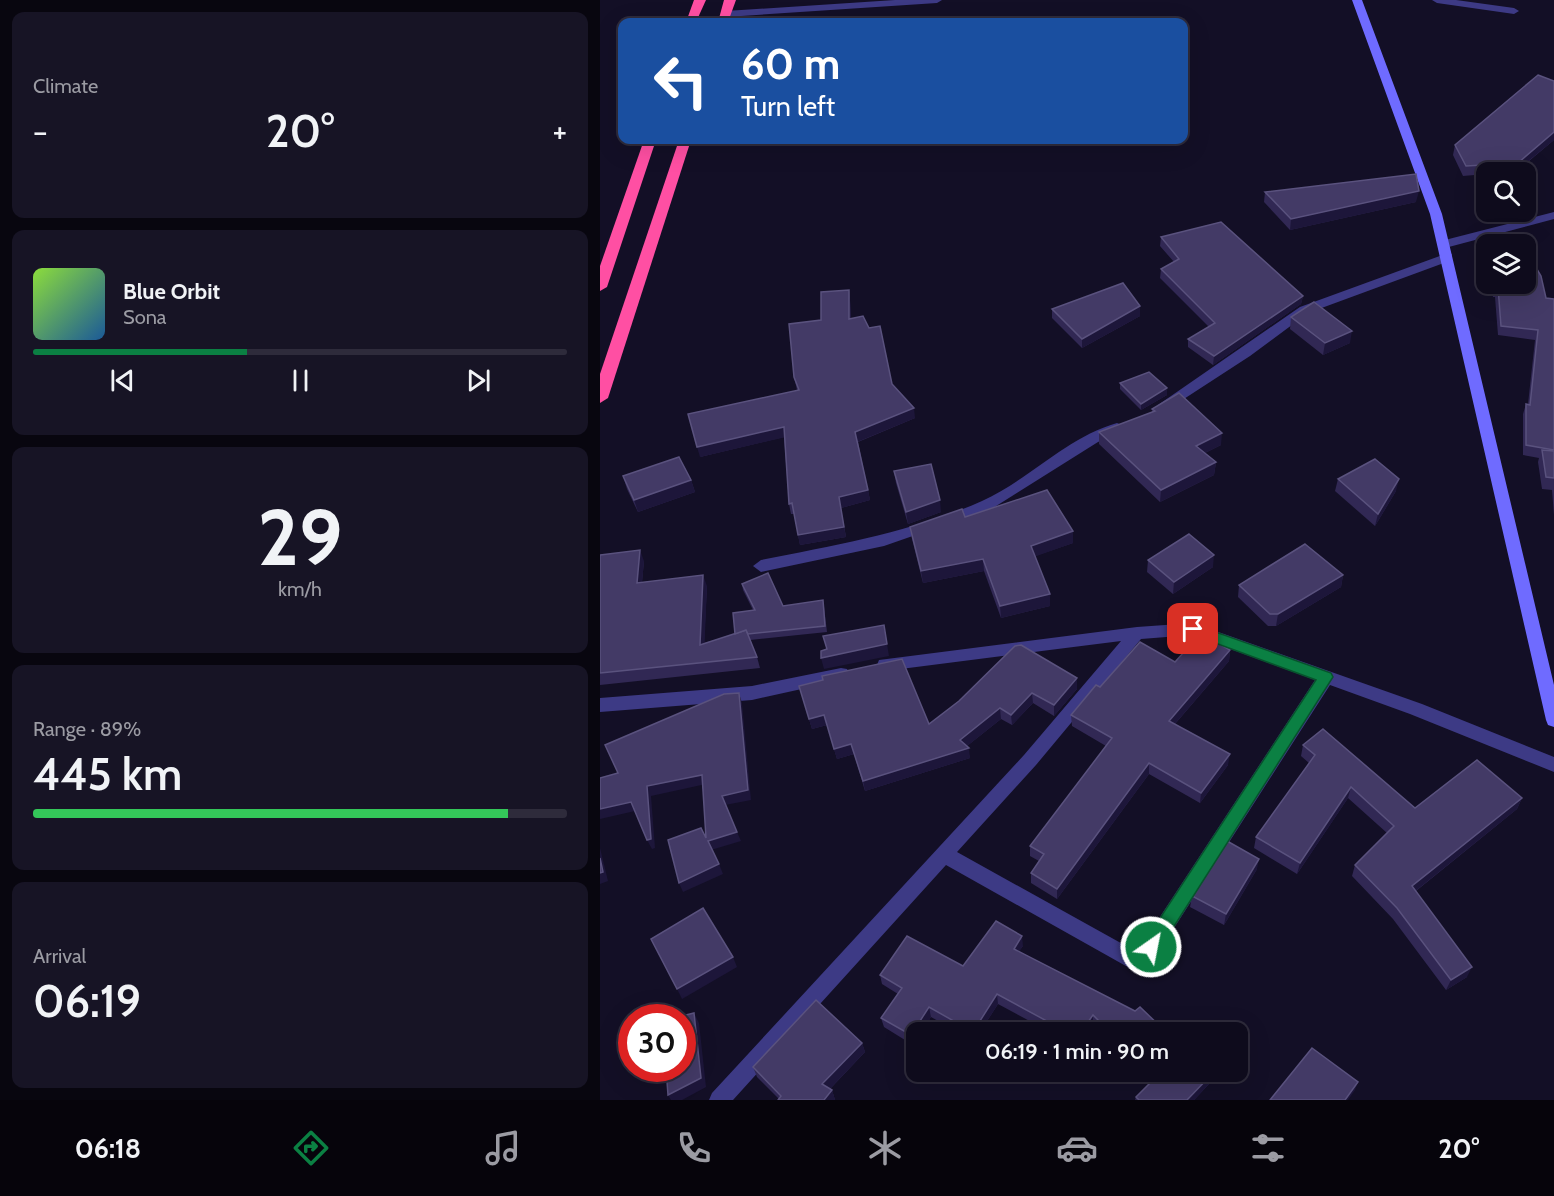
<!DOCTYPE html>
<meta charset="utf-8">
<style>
:root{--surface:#0e0b1c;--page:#171425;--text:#f1f3f6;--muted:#9b9ba3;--line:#2e2b3b;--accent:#0b8043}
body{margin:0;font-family:Cabin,sans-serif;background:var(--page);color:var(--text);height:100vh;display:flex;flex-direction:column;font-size:22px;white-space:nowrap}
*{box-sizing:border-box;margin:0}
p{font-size:20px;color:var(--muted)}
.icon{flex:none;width:33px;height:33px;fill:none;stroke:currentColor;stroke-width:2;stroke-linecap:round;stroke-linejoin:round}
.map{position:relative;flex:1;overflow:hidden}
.details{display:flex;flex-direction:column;gap:12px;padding:12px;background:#08060f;width:600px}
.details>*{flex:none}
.guide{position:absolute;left:18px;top:18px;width:570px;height:126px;border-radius:12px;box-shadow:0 6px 24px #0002,0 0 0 2px var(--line);background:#1a4fa0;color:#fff;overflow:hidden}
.fabs{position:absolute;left:876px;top:162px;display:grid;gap:12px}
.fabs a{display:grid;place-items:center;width:60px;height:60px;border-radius:12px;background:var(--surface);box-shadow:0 6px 24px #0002,0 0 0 2px var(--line);font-size:30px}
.speed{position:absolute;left:18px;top:1004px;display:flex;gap:12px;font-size:30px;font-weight:700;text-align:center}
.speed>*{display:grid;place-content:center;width:78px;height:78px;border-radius:50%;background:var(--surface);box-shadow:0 6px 24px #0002,0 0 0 2px var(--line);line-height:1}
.speed .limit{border:9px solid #d22;background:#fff;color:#111}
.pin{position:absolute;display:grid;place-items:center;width:51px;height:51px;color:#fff;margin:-26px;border-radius:12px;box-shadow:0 3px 9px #0006}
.me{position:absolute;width:66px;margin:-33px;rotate:33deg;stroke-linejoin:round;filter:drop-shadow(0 0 4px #0008)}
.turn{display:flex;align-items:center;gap:21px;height:126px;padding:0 24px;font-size:27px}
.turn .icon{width:78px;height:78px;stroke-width:2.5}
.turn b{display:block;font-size:42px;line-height:51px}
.big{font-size:45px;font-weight:600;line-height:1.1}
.details .widget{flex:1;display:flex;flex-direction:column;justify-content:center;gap:9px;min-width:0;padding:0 21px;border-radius:12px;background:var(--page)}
.details .dial{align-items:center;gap:0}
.dial b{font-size:78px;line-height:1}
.song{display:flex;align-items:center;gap:18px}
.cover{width:72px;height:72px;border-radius:9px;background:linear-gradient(135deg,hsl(90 70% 55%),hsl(210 70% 35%))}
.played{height:6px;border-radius:3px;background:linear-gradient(90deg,var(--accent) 40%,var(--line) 40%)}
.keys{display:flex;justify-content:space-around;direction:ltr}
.heat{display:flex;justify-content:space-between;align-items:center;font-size:33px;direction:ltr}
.charge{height:9px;border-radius:4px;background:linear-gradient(90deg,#34c759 89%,var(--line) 0)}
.trip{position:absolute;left:306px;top:1022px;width:342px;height:60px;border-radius:12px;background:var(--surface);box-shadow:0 6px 24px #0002,0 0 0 2px var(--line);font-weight:600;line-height:60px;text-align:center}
.dock{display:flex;height:96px;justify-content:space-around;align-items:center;background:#06040b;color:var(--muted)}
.dock .icon{width:42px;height:42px}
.dock .selected{color:var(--accent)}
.dock b{font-size:27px;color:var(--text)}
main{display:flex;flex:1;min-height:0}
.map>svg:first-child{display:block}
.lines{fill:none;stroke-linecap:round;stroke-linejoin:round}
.lane{fill:#3d3a85;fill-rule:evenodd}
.street{fill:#3d3a85;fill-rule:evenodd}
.secondary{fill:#6f6bff;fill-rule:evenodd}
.highway{fill:#ff4fa3;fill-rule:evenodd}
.wall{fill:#312854}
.shaded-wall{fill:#1d163a}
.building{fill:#433a66;stroke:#5a527e;stroke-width:1.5}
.route{fill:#0b8043;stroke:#07532c;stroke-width:1.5}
</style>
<main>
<section class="details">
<div class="widget"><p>Climate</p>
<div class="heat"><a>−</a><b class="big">20°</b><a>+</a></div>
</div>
<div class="widget">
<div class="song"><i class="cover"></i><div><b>Blue Orbit</b><p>Sona</p></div></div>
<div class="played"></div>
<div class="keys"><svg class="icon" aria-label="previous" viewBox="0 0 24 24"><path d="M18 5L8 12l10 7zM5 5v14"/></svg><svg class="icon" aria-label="pause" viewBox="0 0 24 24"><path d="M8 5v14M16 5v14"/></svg><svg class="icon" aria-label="next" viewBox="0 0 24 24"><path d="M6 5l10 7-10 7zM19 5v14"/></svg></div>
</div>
<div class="widget dial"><b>29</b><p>km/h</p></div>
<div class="widget"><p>Range · 89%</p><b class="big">445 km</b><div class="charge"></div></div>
<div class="widget"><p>Arrival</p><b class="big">06:19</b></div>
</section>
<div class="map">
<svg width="954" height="1100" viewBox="0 0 954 1100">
<rect width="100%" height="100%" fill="#130f26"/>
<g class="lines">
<polygon class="lane" points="832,0 856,0 914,8 919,11 914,14 837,3"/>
<g class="street">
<polygon points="295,0 342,0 337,3 126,17 121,14 126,11"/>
<polygon points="954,212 954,219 845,248 839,244 841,241"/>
<polygon points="848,253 852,254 852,260 708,313 650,356 570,408 560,408 558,405 700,307"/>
<path d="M 517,423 L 522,425 L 524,428 L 522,431 L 498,442 L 393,508 L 284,546 L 161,572 L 153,566 L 161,560 C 236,545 312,532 382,501 C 429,480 467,437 517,423 Z"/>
<path d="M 593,623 L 822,704 L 954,757 L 954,772 L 810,714 L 730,685 L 547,970 L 540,973 L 533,970 L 346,865 L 133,1100 L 109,1100 L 112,1093 L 424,755 L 521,641 L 285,671 L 279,670 L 277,665 L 279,660 L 537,627 ZM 592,635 L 715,680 L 537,952 L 357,852 L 436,765 L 541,639 Z"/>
<polygon points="241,668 247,669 249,674 247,679 152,700 0,712 0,698 152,686"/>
</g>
<polygon class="secondary" points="752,0 762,0 842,214 954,685 954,727 948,725 946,720 830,214"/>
<g class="highway">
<polygon points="94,0 106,0 96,22 86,22"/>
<polygon points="124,0 136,0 128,22 118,22"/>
<polygon points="44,140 56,140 7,287 0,291 0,266"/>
<polygon points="79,140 91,140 8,398 0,403 0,374"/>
</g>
</g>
<g class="wall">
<polygon points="954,140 916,172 886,172 886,174 863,176 853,155 855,145"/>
<polygon points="665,192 816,202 690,230 664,202"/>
<polygon points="561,237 703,296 701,304 613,365 588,347 588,339 609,327 560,278 561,269 574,262 560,246"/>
<polygon points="890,284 926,284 946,298 954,299 954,515 952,490 942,489 938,462 939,458 923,455 923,414 926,404 928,404 935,340 898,335 895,297 893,297"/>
<polygon points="249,290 250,300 251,319 292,384 315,418 258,442 270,500 241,508 246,537 200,545 194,514 191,514 189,504 184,437 100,457 197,390 194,377 221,320"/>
<polygon points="540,306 540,316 482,348 452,318 452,309"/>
<polygon points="691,317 750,343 723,355 690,329"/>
<polygon points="520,383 567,395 541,410 520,389"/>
<polygon points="552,409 621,445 605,453 616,462 614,475 560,502 499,444 499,432 552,412"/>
<polygon points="294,471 341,512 308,524 296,483"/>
<polygon points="23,476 91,480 95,492 38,512 27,489"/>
<polygon points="738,479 796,491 775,526 735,491"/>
<polygon points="365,517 473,531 473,543 435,556 450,606 401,618 384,571 323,583 312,539 310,527"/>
<polygon points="0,555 44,561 42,582 107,586 104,643 135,634 153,610 143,590 142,584 183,606 224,606 227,632 150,640 157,657 160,668 0,685"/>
<polygon points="548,560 613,567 573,594 547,572"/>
<polygon points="743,575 741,587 676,626 668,626 638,597 639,585"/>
<polygon points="415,646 477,689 454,716 433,703 412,725 401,719 367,746 370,758 265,791 254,754 237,759 227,725 212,729 199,686 329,724 359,701"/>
<polygon points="630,650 629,661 575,724 628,765 600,803 549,774 457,899 431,883 431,873 439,861 430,856 430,846 506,746 472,726 471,715 500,687 575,662"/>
<polygon points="703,745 815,808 922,798 917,809 816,891 867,977 846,990 793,919 752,876 755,865 787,833 748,798 697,874 654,848 656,837 709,763 701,756"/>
<polygon points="657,869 624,925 590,907 592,896"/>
<polygon points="423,946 419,951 566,1032 500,1032 493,1025 488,1032 450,1032 398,1004 380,1032 358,1032 331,1017 321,1032 316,1032 313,1045 284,1027 281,1018 298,994 282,984 280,975 363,966"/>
<polygon points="262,1043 265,1052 230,1089 232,1090 235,1100 178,1100 179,1099 157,1077 153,1067"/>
<polygon points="540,1071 607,1071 611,1075 609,1084 594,1100 535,1100 536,1097 551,1082"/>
</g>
<g class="shaded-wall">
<polygon points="954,132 954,140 915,172 918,163"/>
<polygon points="819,191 816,202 690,230 691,219"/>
<polygon points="249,290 250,300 251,329 249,319"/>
<polygon points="703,296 701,304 613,365 614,356"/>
<polygon points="540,306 540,316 482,348 482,339"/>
<polygon points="752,331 750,343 723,355 725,343"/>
<polygon points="567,388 567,395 541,410 541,404"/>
<polygon points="314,408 315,418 257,442 255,432"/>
<polygon points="184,427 186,437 100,457 97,447"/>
<polygon points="622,433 621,445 595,458 596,446"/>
<polygon points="616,462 614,475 560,502 561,490"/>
<polygon points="799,479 796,491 775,526 778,514"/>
<polygon points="91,480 95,492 38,512 34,500"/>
<polygon points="268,490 270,500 241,508 239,497"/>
<polygon points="340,500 341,512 308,524 306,512"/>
<polygon points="244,527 246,537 200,545 198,535"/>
<polygon points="473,531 473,543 431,558 431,546"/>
<polygon points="40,550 44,561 41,594 37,583"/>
<polygon points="614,555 613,567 573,594 574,582"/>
<polygon points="383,559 384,571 323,583 321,571"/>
<polygon points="103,575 107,586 104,656 100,645"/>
<polygon points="743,575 741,587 676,626 678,614"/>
<polygon points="450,594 450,606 401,618 400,606"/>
<polygon points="287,644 289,656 224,669 221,658"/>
<polygon points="630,650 629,661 568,732 569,721"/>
<polygon points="477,678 477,689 454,716 454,705"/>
<polygon points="139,693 142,703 151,800 125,805 122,796"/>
<polygon points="432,693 433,703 412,725 411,715"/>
<polygon points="400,708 401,719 362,750 369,748 370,758 265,791 263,781 360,740"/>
<polygon points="224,715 227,725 212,729 209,719"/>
<polygon points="251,744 254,754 237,759 234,749"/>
<polygon points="630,754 628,765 600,803 601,793"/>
<polygon points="549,763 549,774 457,899 457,889"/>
<polygon points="102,775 106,784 51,796 55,848 52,849 47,840 47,786"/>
<polygon points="751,787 748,798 697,874 700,863"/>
<polygon points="922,798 917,809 808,897 812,886"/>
<polygon points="31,802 35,811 0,819 0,809"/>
<polygon points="137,832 141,841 111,850 108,841"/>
<polygon points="0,848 8,881 0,884"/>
<polygon points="659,859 657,869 624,925 626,914"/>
<polygon points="119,864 123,874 83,892 79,883"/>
<polygon points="422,936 423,946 414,958 414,949"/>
<polygon points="133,957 137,967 82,999 77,989"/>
<polygon points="872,967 867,977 846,990 851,980"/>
<polygon points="397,994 398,1004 380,1032 373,1032"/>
<polygon points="329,1007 331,1017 321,1032 316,1032 316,1039 313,1045 311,1035"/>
<polygon points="94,1013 99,1023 106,1087 82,1100 71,1100 68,1095"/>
<polygon points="493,1015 493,1025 488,1032 481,1032"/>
<polygon points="262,1043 265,1052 226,1093 222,1084"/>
<polygon points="611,1075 609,1084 594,1100 587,1100"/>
<polygon points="758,1082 755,1090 748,1100 745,1100"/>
<polygon points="232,1090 235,1100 224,1100"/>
</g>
<g class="building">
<polygon points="938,75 954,81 954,132 918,163 866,166 855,145"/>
<polygon points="816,174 819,191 691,219 665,192"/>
<polygon points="621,222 703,296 614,356 588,339 615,323 561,269 579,259 561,237"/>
<polygon points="926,263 934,264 941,276 946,298 954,299 954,450 926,445 926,404 930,405 938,330 901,326 898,287 896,287 895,284 926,284"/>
<polygon points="523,283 540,306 482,339 452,309"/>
<polygon points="249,290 249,319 263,316 269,328 280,326 292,384 314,408 255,432 268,490 239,497 244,527 198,535 192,503 189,504 184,427 97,447 88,414 199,390 194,377 189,324 221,320 221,292"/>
<polygon points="714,302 752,331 725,343 691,317"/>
<polygon points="549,372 567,388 541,404 520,383"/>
<polygon points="579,393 622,433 596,446 616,462 561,490 499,432 555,411 552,409"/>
<polygon points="942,450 954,451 954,478 946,477"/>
<polygon points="79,457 91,480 34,500 23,476"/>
<polygon points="775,459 799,479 778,514 738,479"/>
<polygon points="331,464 340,500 306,512 294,471"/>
<polygon points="447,490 473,531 431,546 450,594 400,606 383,559 321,571 310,527 362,509 365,517"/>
<polygon points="589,534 614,555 574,582 548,560"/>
<polygon points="705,544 743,575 678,614 670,614 639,585"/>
<polygon points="40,550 37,583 103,575 100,645 146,630 157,657 0,673 0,555"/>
<polygon points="168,573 183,606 223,600 225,626 148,634 146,630 135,634 133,613 155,610 142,584"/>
<polygon points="284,625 287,644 221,658 221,651 227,649 223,636"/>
<polygon points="601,633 630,650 569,721 630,754 601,793 549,763 457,889 431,873 444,854 430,846 512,738 471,715 496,685 500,687 540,642 575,662"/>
<polygon points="421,645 477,678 454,705 432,693 411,715 400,708 360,740 369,748 263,781 251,744 234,749 224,715 209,719 199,686 223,680 222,676 302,659 329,724 359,701 415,646"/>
<polygon points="139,693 148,790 122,796 137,832 108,841 119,864 79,883 68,840 101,828 106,838 102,775 47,786 51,839 47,840 31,802 0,809 0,778 18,773 5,745 124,694"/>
<polygon points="723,729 815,808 877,760 922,798 812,886 872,967 851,980 797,908 755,865 794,826 751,787 700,863 656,837 715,755 703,745"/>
<polygon points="627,841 659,859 626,914 592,896"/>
<polygon points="0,858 3,872 0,873"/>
<polygon points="103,908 133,957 77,989 51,939"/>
<polygon points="396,921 422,936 414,949 535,1011 540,1007 566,1032 510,1032 493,1015 481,1032 467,1032 397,994 373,1032 329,1007 311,1035 281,1018 302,988 280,975 307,936 363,966"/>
<polygon points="216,1000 262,1043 222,1084 232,1090 224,1100 178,1100 181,1096 153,1067"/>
<polygon points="94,1013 101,1078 68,1095 66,1068 82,1068 82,1017 78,1017"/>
<polygon points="712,1048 758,1082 745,1100 670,1100"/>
<polygon points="550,1071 607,1071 611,1075 587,1100 539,1100 536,1097 556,1077"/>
</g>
<polygon class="route" points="593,624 731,673 733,677 557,953 551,955 545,953 542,947 545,941 716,680 588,633 586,629 588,625"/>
</svg>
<div class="fabs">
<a><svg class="icon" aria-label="search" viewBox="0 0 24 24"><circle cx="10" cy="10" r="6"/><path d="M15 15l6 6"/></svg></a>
<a><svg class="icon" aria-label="layers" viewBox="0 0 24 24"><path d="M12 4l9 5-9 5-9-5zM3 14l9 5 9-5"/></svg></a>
</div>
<div class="speed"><div class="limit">30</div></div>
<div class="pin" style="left:593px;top:629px;background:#d93025"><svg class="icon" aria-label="arrive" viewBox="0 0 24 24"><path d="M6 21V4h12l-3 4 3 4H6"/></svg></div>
<svg class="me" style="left:551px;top:947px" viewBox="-20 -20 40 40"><circle r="17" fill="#0b8043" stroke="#fff" stroke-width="3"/><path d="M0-11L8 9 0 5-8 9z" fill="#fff"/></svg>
<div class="trip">06:19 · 1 min · 90 m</div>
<div class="guide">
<div class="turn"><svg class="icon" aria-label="left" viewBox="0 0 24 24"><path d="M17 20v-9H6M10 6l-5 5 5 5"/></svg><div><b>60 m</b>Turn left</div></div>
</div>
</div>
</main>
<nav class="dock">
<b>06:18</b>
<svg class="icon selected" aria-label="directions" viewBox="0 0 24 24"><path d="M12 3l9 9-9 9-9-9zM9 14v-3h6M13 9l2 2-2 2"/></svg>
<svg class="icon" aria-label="music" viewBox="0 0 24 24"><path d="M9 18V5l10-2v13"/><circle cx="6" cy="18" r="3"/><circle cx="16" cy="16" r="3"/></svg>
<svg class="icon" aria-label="phone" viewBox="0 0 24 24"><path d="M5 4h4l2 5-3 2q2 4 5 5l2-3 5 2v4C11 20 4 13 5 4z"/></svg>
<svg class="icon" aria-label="climate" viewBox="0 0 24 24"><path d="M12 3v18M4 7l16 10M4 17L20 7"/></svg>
<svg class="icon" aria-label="car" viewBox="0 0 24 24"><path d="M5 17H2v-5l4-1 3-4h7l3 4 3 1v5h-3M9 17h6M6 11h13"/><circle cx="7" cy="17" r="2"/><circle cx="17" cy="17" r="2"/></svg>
<svg class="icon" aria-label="filters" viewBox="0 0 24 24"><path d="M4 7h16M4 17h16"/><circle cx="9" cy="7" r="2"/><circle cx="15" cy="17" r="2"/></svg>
<b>20°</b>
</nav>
